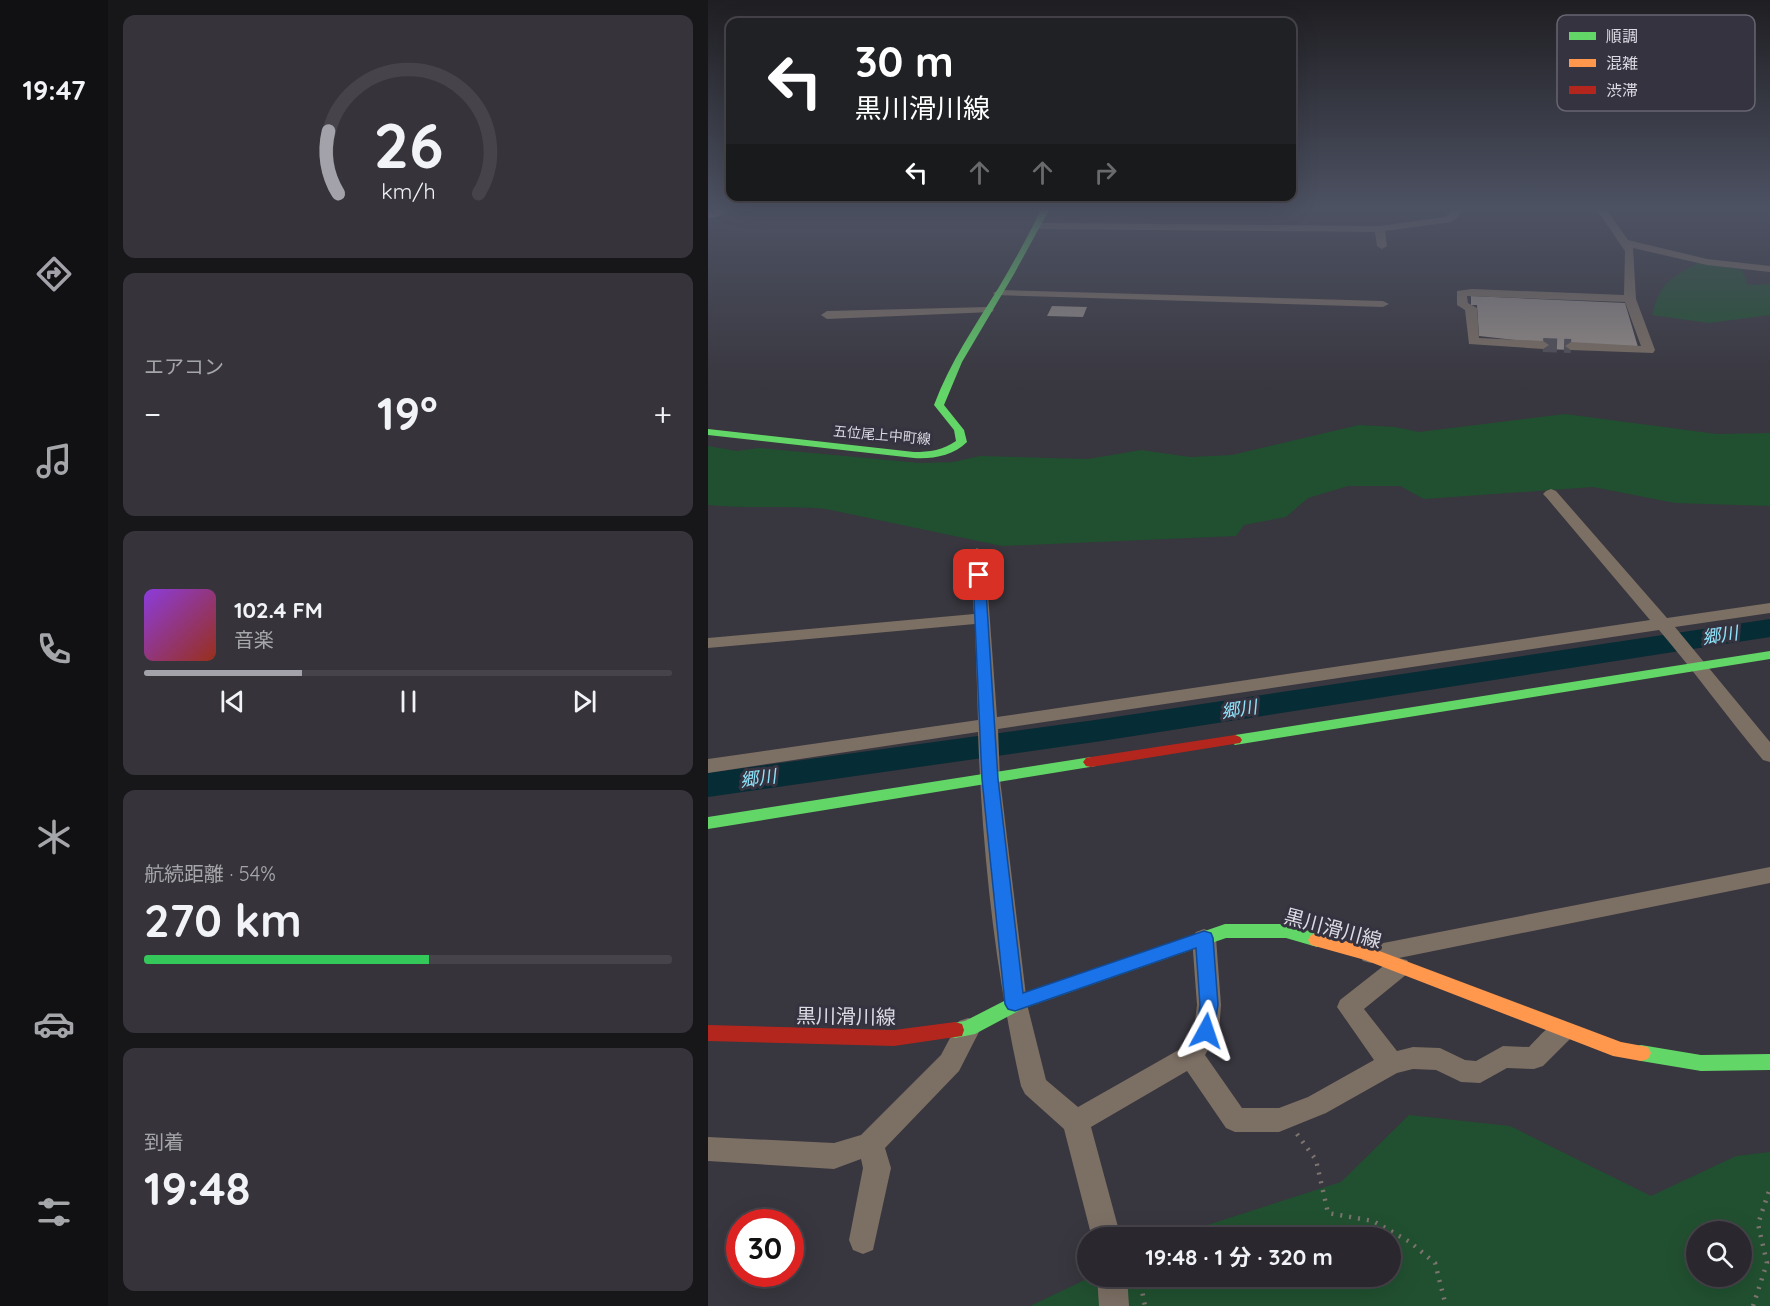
<!DOCTYPE html>
<html lang="ja">
<meta charset="utf-8">
<style>
:root{--surface:#2a282e;--page:#36343a;--text:#f1f3f6;--muted:#a5a6aa;--line:#46444a;--accent:#a3a1a9}
body{margin:0;font-family:Quicksand,"Noto Sans JP",sans-serif;background:var(--page);color:var(--text);height:100vh;display:flex;flex-direction:column;font-size:22px;white-space:nowrap}
*{box-sizing:border-box;margin:0}
p{font-size:20px;color:var(--muted)}
.icon{flex:none;width:33px;height:33px;fill:none;stroke:currentColor;stroke-width:2;stroke-linecap:round;stroke-linejoin:round}
.map{position:relative;flex:1;overflow:hidden}
.sheet{display:flex;flex-direction:column;gap:15px;padding:15px;background:#171619;width:600px}
.sheet>*{flex:none}
.guide{position:absolute;left:18px;top:18px;width:570px;height:183px;border-radius:12px;box-shadow:0 6px 24px #0002,0 0 0 2px var(--line);background:#202124;color:#fff;overflow:hidden}
.controls{position:absolute;left:978px;top:1221px;display:grid;gap:12px}
.controls a{display:grid;place-items:center;width:66px;height:66px;border-radius:50%;background:var(--surface);box-shadow:0 6px 24px #0002,0 0 0 2px var(--line);font-size:30px}
.speed{position:absolute;left:18px;top:1209px;display:flex;gap:12px;font-size:30px;font-weight:700;text-align:center}
.speed>*{display:grid;place-content:center;width:78px;height:78px;border-radius:50%;background:var(--surface);box-shadow:0 6px 24px #0002,0 0 0 2px var(--line);line-height:1}
.speed .limit{border:9px solid #d22;background:#fff;color:#111}
.pin{position:absolute;display:grid;place-items:center;width:51px;height:51px;color:#fff;margin:-26px;border-radius:12px;box-shadow:0 3px 9px #0006}
.me{position:absolute;width:66px;margin:-33px;rotate:5deg;stroke-linejoin:round;filter:drop-shadow(0 0 4px #0008)}
.turn{display:flex;align-items:center;gap:21px;height:126px;padding:0 30px;font-size:27px}
.turn .icon{width:78px;height:78px;stroke-width:2.5}
.turn b{display:block;font-size:42px;line-height:51px}
.lanes{display:flex;align-items:center;height:57px;padding:0 30px;background:#0003;justify-content:center;gap:30px;direction:ltr}
.lanes .off{opacity:.35}
.big{font-size:45px;font-weight:700;line-height:1.1}
.sheet .card{flex:1;display:flex;flex-direction:column;justify-content:center;gap:9px;min-width:0;padding:0 21px;border-radius:12px;background:var(--page)}
.sheet .dial{align-items:center;gap:0}
.dial svg{height:156px;overflow:visible;fill:none;stroke:var(--line);stroke-width:7;stroke-linecap:round;text-anchor:middle}
.dial text{fill:var(--text);stroke:none}
.song{display:flex;align-items:center;gap:18px}
.cover{width:72px;height:72px;border-radius:9px;background:linear-gradient(135deg,hsl(270 70% 55%),hsl(10 70% 35%))}
.played{height:6px;border-radius:3px;background:linear-gradient(90deg,var(--accent) 30%,var(--line) 30%)}
.keys{display:flex;justify-content:space-around;direction:ltr}
.heat{display:flex;justify-content:space-between;align-items:center;font-size:33px;direction:ltr}
.charge{height:9px;border-radius:4px;background:linear-gradient(90deg,#34c759 54%,var(--line) 0)}
.trip{position:absolute;left:369px;top:1227px;width:324px;height:60px;border-radius:30px;background:var(--surface);box-shadow:0 6px 24px #0002,0 0 0 2px var(--line);font-weight:700;line-height:60px;text-align:center}
main{display:flex;flex:1;min-height:0}
.tab-bar{display:flex;flex-direction:column;width:108px;justify-content:space-around;align-items:center;background:#111012;color:var(--muted)}
.tab-bar .icon{width:42px;height:42px}
.tab-bar .selected{color:var(--accent)}
.tab-bar b{font-size:27px;color:var(--text)}
.map>svg:first-child{display:block}
.green{fill:#215030;fill-rule:evenodd}
.lines{fill:none;stroke-linecap:round;stroke-linejoin:round}
.river{fill:#062c35;fill-rule:evenodd}
.building{fill:#958d88}
.street-tunnel{stroke:#514f57;stroke-width:14;stroke-dasharray:14 7;stroke-linecap:butt}
.path{stroke:#7c746f;stroke-width:4.5;stroke-dasharray:2 7;stroke-linecap:butt}
.street{fill:#7c6f64;fill-rule:evenodd}
.fast{fill:#63d668;fill-rule:evenodd}
.slow{fill:#ff974d;fill-rule:evenodd}
.jam{fill:#b3261e;fill-rule:evenodd}
.route{fill:#1a73e8;stroke:#114b97;stroke-width:1.5}
.labels{text-anchor:middle;dominant-baseline:central;stroke-width:6;stroke-linejoin:round;paint-order:stroke}
.far-street-label{font-size:14px;fill:#dcdae3;stroke:#363341}
.water-label{font-size:18px;font-style:italic;fill:#8fe4fb;stroke:#363341}
.near-street-label{font-size:20px;fill:#dcdae3;stroke:#363341}
.key{fill:#363341;stroke:#686572;stroke-width:1.5}
.key-label{font-size:16px;fill:#dcdae3}
</style>
<main>
<nav class="tab-bar">
<b>19:47</b>
<svg class="icon selected" aria-label="directions" viewBox="0 0 24 24"><path d="M12 3l9 9-9 9-9-9zM9 14v-3h6M13 9l2 2-2 2"/></svg>
<svg class="icon" aria-label="music" viewBox="0 0 24 24"><path d="M9 18V5l10-2v13"/><circle cx="6" cy="18" r="3"/><circle cx="16" cy="16" r="3"/></svg>
<svg class="icon" aria-label="phone" viewBox="0 0 24 24"><path d="M5 4h4l2 5-3 2q2 4 5 5l2-3 5 2v4C11 20 4 13 5 4z"/></svg>
<svg class="icon" aria-label="climate" viewBox="0 0 24 24"><path d="M12 3v18M4 7l16 10M4 17L20 7"/></svg>
<svg class="icon" aria-label="car" viewBox="0 0 24 24"><path d="M5 17H2v-5l4-1 3-4h7l3 4 3 1v5h-3M9 17h6M6 11h13"/><circle cx="7" cy="17" r="2"/><circle cx="17" cy="17" r="2"/></svg>
<svg class="icon" aria-label="filters" viewBox="0 0 24 24"><path d="M4 7h16M4 17h16"/><circle cx="9" cy="7" r="2"/><circle cx="15" cy="17" r="2"/></svg>
</nav>
<section class="sheet">
<div class="card dial"><svg viewBox="0 0 100 80">
<path d="M14 69A42 42 0 1 1 86 69"/>
<path d="M14 69A42 42 0 0 1 9 37" stroke="#a3a1a9"/>
<text x="50" y="56" font-size="32" font-weight="700">26</text>
<text x="50" y="72" font-size="11">km/h</text>
</svg></div>
<div class="card"><p>エアコン</p>
<div class="heat"><a>−</a><b class="big">19°</b><a>+</a></div>
</div>
<div class="card">
<div class="song"><i class="cover"></i><div><b>102.4 FM</b><p>音楽</p></div></div>
<div class="played"></div>
<div class="keys"><svg class="icon" aria-label="previous" viewBox="0 0 24 24"><path d="M18 5L8 12l10 7zM5 5v14"/></svg><svg class="icon" aria-label="pause" viewBox="0 0 24 24"><path d="M8 5v14M16 5v14"/></svg><svg class="icon" aria-label="next" viewBox="0 0 24 24"><path d="M6 5l10 7-10 7zM19 5v14"/></svg></div>
</div>
<div class="card"><p>航続距離 · 54%</p><b class="big">270 km</b><div class="charge"></div></div>
<div class="card"><p>到着</p><b class="big">19:48</b></div>
</section>
<div class="map">
<svg width="1062" height="1306" viewBox="0 0 1062 1306">
<rect width="100%" height="100%" fill="#38363e"/>
<g class="green">
<path d="M 991,262 L 1034,270 L 1040,285 L 1062,284 L 1062,315 L 1001,323 L 944,315 C 953,281 962,279 991,262 Z"/>
<path d="M 857,414 L 1009,434 L 1062,433 L 1062,506 L 967,503 L 885,487 L 716,499 L 692,486 L 640,486 L 600,498 L 578,517 L 536,525 L 528,536 L 294,546 L 118,509 C 79,505 39,509 0,505 L 0,446 L 29,451 L 51,448 L 212,463 L 245,462 L 272,456 L 380,459 L 433,450 L 482,457 L 524,455 L 651,425 L 687,427 L 711,432 Z"/>
<path d="M 701,1115 L 802,1126 L 943,1196 L 1028,1156 L 1062,1152 L 1062,1306 L 322,1306 L 383,1277 L 682,1276 L 682,1238 L 462,1237 L 633,1182 ZM 988,1232 L 1034,1232 L 1034,1276 L 988,1276 Z"/>
</g>
<g class="lines">
<polygon class="river" points="1062,619 1062,637 387,742 0,797 0,773 387,720"/>
</g>
<g class="building">
<polygon points="763,296 917,303 930,347 863,344 864,350 836,349 835,343 771,336 769,305 763,305"/>
<polygon points="344,306 379,307 375,317 339,316"/>
</g>
<g class="lines">
<polyline class="street-tunnel" points="835,345 863,346"/>
<g class="path">
<polyline points="589,1134 608,1160 620,1213 665,1221 702,1242 727,1263 738,1306"/>
<polyline points="431,1276 437,1306"/>
<polyline points="1045,1306 1059,1263 1050,1224 1062,1188"/>
</g>
<g class="street">
<polygon points="7,210 18,210 10,217 0,218 0,212"/>
<polygon points="743,210 753,210 751,216 743,222 677,231 679,246 674,249 669,246 667,232 329,229 324,226 329,223 672,226 737,217"/>
<polygon points="889,210 899,210 920,240 999,259 1062,266 1062,272 999,265 925,248 928,299 947,350 945,353 863,350 857,346 863,342 933,346 917,302 759,296 760,303 769,308 771,338 835,341 841,345 835,349 761,344 757,310 749,305 749,291 764,289 916,295 917,251"/>
<polygon points="291,290 675,301 681,304 675,307 287,295 285,293"/>
<polygon points="280,307 286,310 284,312 119,319 113,315 119,311"/>
<path d="M 843,489 L 848,491 L 959,618 L 1062,603 L 1062,613 L 967,627 L 1062,742 L 1062,762 L 1055,760 C 1019,717 987,672 951,630 L 290,729 L 292,779 L 319,1004 L 338,1080 L 370,1107 L 474,1048 L 486,1029 L 489,1005 L 484,938 L 488,932 L 496,929 L 504,932 L 508,938 L 513,1005 L 511,1031 L 497,1055 L 534,1108 L 571,1108 L 600,1097 L 666,1060 L 629,1007 L 632,1000 L 683,960 L 689,958 L 663,963 L 655,961 L 651,954 L 655,947 L 1062,867 L 1062,883 L 691,958 L 699,960 L 703,967 L 699,974 L 656,1009 L 689,1051 L 705,1047 L 732,1048 L 757,1060 L 768,1061 L 795,1046 L 821,1047 C 833,1035 845,1017 863,1024 L 867,1031 L 863,1038 L 835,1066 L 826,1069 L 799,1068 L 772,1083 L 753,1082 L 728,1070 L 705,1069 L 689,1073 L 618,1113 L 571,1132 L 527,1132 L 518,1128 L 479,1071 L 383,1127 L 413,1238 L 384,1238 L 356,1129 L 317,1094 L 313,1086 C 287,971 274,850 270,732 L 0,773 L 0,759 L 270,720 L 267,624 L 0,648 L 0,638 L 266,614 L 261,553 L 269,548 L 277,553 L 289,717 L 942,620 L 838,497 L 835,494 L 838,491 Z"/>
<polygon points="260,1018 269,1021 273,1028 251,1071 177,1148 183,1168 165,1250 155,1254 145,1250 141,1240 155,1168 153,1159 126,1169 0,1161 0,1137 126,1143 153,1135 233,1055 251,1021"/>
<polygon points="389,1276 419,1276 421,1306 391,1306"/>
</g>
<g class="fast">
<path d="M 333,210 L 341,210 L 306,274 L 254,362 L 236,405 L 256,430 L 259,442 C 245,456 225,459 206,458 L 0,435 L 0,429 L 206,452 C 222,452 235,450 248,441 L 246,430 L 226,405 C 242,362 267,326 291,287 C 306,262 320,236 333,210 Z"/>
<polygon points="1062,651 1062,659 527,745 520,740 527,735"/>
<polygon points="383,757 388,758 391,762 388,766 0,829 0,817"/>
<polygon points="517,924 578,924 615,935 618,940 615,945 609,947 578,938 518,938 314,1009 267,1034 247,1038 240,1036 238,1030 240,1024 257,1021 300,999"/>
<polygon points="933,1045 993,1055 1062,1054 1062,1070 993,1071 933,1061 926,1059 923,1053 926,1047"/>
</g>
<polygon class="slow" points="609,933 666,949 913,1042 940,1047 943,1053 940,1059 933,1061 905,1056 657,960 603,945 600,940 603,935"/>
<g class="jam">
<polygon points="527,735 532,737 534,740 532,743 383,767 378,766 375,762 378,758 383,757"/>
<polygon points="247,1022 254,1024 256,1030 254,1036 186,1046 0,1041 0,1025 186,1030"/>
</g>
</g>
<linearGradient id="sky" x2="0" y2="1"><stop stop-color="#1f1e22"/><stop offset="0.53" stop-color="#4d5263"/><stop offset="1" stop-color="#4d5263" stop-opacity="0"/></linearGradient>
<rect width="1062" height="393" fill="url(#sky)"/>
<polygon class="route" points="271,571 277,575 290,779 315,993 496,931 503,933 505,938 510,1005 505,1036 498,1039 492,1036 489,1031 492,1005 488,948 307,1011 300,1009 297,1004 274,779 265,575"/>
<g class="labels">
<g class="far-street-label">
<text transform="translate(174 435) rotate(5)">五位尾上中町線</text>
</g>
<g class="water-label">
<text transform="translate(1012 635) rotate(-9)">郷川</text>
<text transform="translate(531 709) rotate(-9)">郷川</text>
<text transform="translate(50 778) rotate(-8)">郷川</text>
</g>
<g class="near-street-label">
<text transform="translate(625 928) rotate(15)">黒川滑川線</text>
<text transform="translate(138 1016) rotate(1)">黒川滑川線</text>
</g>
</g>
<rect x="849" y="15" width="198" height="96" rx="9" class="key"/>
<rect x="861" y="32" width="27" height="8" fill="#63d668"/>
<rect x="861" y="59" width="27" height="8" fill="#ff974d"/>
<rect x="861" y="86" width="27" height="8" fill="#b3261e"/>
<g class="key-label">
<text x="898" y="42">順調</text>
<text x="898" y="69">混雑</text>
<text x="898" y="96">渋滞</text>
</g>
</svg>
<div class="controls">
<a><svg class="icon" aria-label="search" viewBox="0 0 24 24"><circle cx="10" cy="10" r="6"/><path d="M15 15l6 6"/></svg></a>
</div>
<div class="speed"><div class="limit">30</div></div>
<div class="pin" style="left:271px;top:575px;background:#d93025"><svg class="icon" aria-label="arrive" viewBox="0 0 24 24"><path d="M6 21V4h12l-3 4 3 4H6"/></svg></div>
<svg class="me" style="left:498px;top:1031px" viewBox="-20 -20 40 40"><path d="M0-17L14 15 0 8-14 15z" fill="#1a73e8" stroke="#fff" stroke-width="4"/></svg>
<div class="trip">19:48 · 1 分 · 320 m</div>
<div class="guide">
<div class="turn"><svg class="icon" aria-label="left" viewBox="0 0 24 24"><path d="M17 20v-9H6M10 6l-5 5 5 5"/></svg><div><b>30 m</b>黒川滑川線</div></div>
<div class="lanes"><svg class="icon" aria-label="left" viewBox="0 0 24 24"><path d="M17 20v-9H6M10 6l-5 5 5 5"/></svg><svg class="icon off" aria-label="ahead" viewBox="0 0 24 24"><path d="M12 20V5M6 11l6-6 6 6"/></svg><svg class="icon off" aria-label="ahead" viewBox="0 0 24 24"><path d="M12 20V5M6 11l6-6 6 6"/></svg><svg class="icon off" aria-label="right" viewBox="0 0 24 24"><path d="M7 20v-9h11M14 6l5 5-5 5"/></svg></div>
</div>
</div>
</main>
